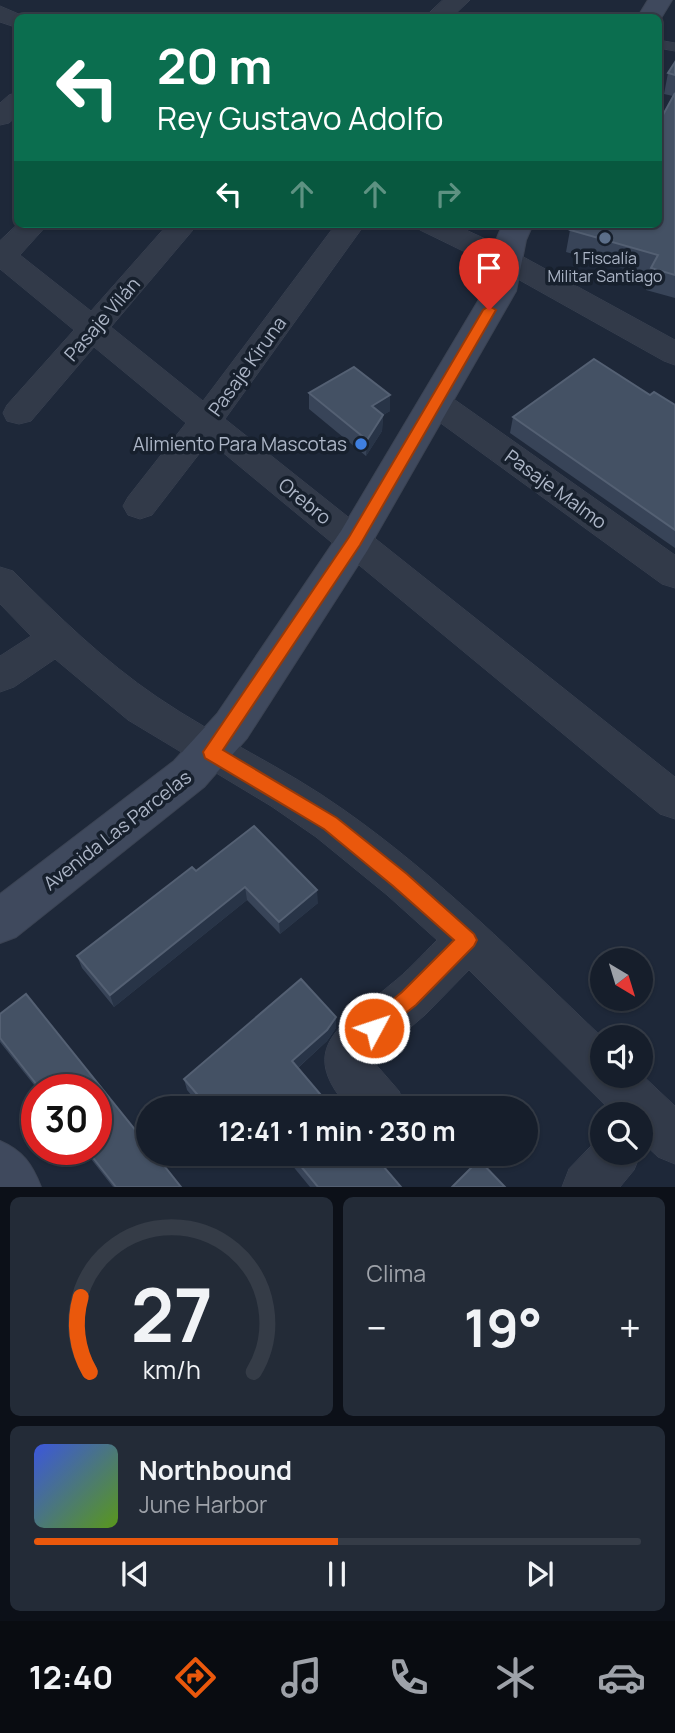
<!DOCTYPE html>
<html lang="es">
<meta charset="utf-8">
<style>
:root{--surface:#161e2b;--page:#232b37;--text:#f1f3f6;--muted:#9ea2a9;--line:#353c47;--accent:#ea580c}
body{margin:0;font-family:Manrope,sans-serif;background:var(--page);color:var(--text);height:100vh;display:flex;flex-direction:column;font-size:26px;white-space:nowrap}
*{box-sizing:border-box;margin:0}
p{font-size:23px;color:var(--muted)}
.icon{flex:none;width:38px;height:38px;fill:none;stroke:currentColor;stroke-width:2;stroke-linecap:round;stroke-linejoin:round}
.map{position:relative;height:1187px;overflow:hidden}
.panel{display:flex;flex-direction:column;gap:10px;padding:10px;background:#0c1018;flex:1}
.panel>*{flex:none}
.top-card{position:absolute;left:14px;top:14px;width:648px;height:214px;border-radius:10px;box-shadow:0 2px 5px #0004,0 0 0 2px var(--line);background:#0b6e4f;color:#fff;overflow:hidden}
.needle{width:46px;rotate:142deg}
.controls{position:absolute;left:590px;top:948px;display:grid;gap:14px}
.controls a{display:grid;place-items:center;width:63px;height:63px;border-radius:50%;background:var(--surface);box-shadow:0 2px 5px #0004,0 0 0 2px var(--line);font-size:35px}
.speed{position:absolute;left:21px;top:1074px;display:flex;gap:14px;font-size:35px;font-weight:700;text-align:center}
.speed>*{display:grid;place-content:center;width:91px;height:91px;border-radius:50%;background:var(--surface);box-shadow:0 2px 5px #0004,0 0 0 2px var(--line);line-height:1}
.speed .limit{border:10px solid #d22;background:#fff;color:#111}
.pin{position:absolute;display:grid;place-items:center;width:60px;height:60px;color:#fff;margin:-72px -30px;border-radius:50% 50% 50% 0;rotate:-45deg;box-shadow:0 0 7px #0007}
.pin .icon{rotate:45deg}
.me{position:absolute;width:77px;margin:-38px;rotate:50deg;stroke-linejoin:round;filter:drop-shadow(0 0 5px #0008)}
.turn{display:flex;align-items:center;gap:24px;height:147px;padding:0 28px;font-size:32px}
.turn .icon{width:91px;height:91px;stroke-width:2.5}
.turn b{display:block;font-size:49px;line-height:60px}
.lanes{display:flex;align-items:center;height:66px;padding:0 28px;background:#0003;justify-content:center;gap:35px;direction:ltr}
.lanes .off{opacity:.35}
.big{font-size:52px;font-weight:700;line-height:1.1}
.panel .card{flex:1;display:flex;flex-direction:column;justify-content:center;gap:10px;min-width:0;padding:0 24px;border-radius:10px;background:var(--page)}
.panel .dial{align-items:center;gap:0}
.dial svg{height:182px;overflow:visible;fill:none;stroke:var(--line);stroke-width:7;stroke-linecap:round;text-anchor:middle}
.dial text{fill:var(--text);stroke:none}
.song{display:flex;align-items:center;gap:21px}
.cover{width:84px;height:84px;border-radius:10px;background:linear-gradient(135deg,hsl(230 70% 55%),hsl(90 70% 35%))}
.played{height:7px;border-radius:4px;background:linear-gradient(90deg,var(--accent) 50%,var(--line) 50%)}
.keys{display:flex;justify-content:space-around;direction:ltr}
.heat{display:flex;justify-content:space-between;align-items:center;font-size:38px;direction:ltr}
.panel .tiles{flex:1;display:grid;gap:10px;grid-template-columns:1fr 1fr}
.card:last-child{grid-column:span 2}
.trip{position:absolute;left:136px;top:1096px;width:402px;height:70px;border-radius:35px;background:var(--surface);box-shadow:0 2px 5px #0004,0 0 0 2px var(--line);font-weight:700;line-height:70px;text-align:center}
.tab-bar{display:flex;height:112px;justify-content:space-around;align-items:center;background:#090c11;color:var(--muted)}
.tab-bar .icon{width:49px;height:49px}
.tab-bar .current{color:var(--accent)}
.tab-bar b{font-size:32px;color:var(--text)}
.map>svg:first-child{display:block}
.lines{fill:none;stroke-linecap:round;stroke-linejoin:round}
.lane-casing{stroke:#3b4353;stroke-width:1}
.street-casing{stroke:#3b4353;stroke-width:1}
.secondary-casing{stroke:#3b4353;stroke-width:2}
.lane{fill:#323a49;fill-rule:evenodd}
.street{fill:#323a49;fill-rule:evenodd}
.secondary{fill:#3f495d;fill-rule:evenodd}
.wall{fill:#384458}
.shaded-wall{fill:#283447}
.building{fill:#445164;stroke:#546073;stroke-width:2}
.route{fill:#ea580c;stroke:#983908;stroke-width:2}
.service-dot{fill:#5c6f8a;stroke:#17202d;stroke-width:2.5}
.shop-dot{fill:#3f7fe0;stroke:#17202d;stroke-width:2.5}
.labels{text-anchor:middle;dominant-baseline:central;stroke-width:7;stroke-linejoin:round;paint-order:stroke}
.far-poi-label{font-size:16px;fill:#acb5c6;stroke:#17202d}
.street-label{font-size:19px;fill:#acb5c6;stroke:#17202d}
.poi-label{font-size:19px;fill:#acb5c6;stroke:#17202d;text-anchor:end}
</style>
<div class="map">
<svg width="675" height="1187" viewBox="0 0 675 1187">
<rect width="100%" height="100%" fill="#1e2839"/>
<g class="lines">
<g class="lane-casing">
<polygon id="lane" points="658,40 675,43 675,51 658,48"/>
</g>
<g class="street-casing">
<g id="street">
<polygon points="443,0 470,0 451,18 424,18"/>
<polygon points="0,6 28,18 18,18 18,28 0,22"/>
<polygon points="18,93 18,115 9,123 0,125 0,103 9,95"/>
<polygon points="18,224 48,224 20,255 91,311 168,224 198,224 111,327 203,401 336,224 365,224 225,419 675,777 675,819 660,814 209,441 152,515 140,519 128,515 123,506 128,497 186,423 94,347 31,421 19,424 7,421 3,413 7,405 74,330 0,269 0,241"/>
<polygon points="416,224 453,224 518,254 675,340 675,365 664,361 498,268 420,230"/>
<polygon points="436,392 448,395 675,555 675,588 662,584 424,411 420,403 424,395"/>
<path d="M 0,567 L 13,571 C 58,616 104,661 157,697 C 217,738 284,767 344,810 C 438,876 520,959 603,1038 L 602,1076 L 640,1076 L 640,1073 L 675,1106 L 675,1164 L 658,1157 L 640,1140 L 640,1115 L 615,1115 L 469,970 L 425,1015 L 372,1060 L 399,1091 L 406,1108 L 349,1108 C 293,1046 346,1023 390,985 C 407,972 422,955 437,940 L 387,895 L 316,837 L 271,806 L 128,720 L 55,659 L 14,687 L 0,692 L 0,656 L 31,636 L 0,604 Z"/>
<polygon points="602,1135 602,1153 640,1153 640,1151 641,1153 634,1170 620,1187 562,1187 569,1169"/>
</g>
</g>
<g class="secondary-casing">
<g id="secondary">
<polygon points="648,0 672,0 658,23 658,18 637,18"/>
<polygon points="503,224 533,224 526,240 516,291 367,551 247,738 204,787 16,937 0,943 0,894 174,761 217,714 341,531 484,291 496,240"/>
<path d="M 0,1141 C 23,1151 32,1164 41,1187 L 0,1187 Z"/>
</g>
</g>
<use href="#lane" class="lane"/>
<use href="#street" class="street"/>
<use href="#secondary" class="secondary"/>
</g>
<g class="wall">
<polygon points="675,62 675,298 646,290 649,276 566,252 570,230 658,224 673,96 664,94 668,73"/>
<polygon points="309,393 390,411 383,415 382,431 366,456 309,409"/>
<polygon points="650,395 675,405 675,548 510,433 513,417"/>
<polygon points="196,871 318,903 280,934 247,900 114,1007 82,968 77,956"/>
<polygon points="26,994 149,1147 149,1153 154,1153 181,1187 113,1187 84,1150 96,1150 96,1090 38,1090 0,1042 0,1014"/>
<polygon points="336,1017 336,1028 327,1041 298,1068 332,1108 202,1108 187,1090 184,1079"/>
<polygon points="282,1153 372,1153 401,1187 310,1187"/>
</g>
<g class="shaded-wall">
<polygon points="390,395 390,411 371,422 372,406"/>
<polygon points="383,415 382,431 366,456 367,440"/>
<polygon points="245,887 247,900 114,1007 110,995"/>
<polygon points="317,890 318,903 280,934 279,922"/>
<polygon points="336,1017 336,1028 327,1041 293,1072 292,1061"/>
<polygon points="246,1102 247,1108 240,1108"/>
</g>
<g class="building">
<polygon points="675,62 675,75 668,73"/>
<polygon points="675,93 675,275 651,268 658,255 570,230 574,224 658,224 658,124"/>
<polygon points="594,359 650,395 654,392 675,405 675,530 513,417"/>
<polygon points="354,367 390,395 372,406 383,415 367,440 309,393"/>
<polygon points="254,826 317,890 279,922 245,887 110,995 77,956 192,867 196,871"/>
<polygon points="301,979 336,1017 327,1030 292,1061 332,1108 251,1108 246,1102 240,1108 209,1108 184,1079"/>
<polygon points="26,994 149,1147 149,1153 154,1153 181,1187 116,1187 87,1150 96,1150 96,1090 41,1090 0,1038 0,1014"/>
<polygon points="290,1153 372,1153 401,1187 318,1187"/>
<polygon points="479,1160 505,1187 452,1187"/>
</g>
<polygon class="route" points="489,306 496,310 360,545 223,750 337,818 407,874 474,934 477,940 474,946 416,1005 374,1038 367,1035 364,1028 367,1021 402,992 454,940 393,886 324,829 205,758 203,752 349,537 483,310"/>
<circle class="service-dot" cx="605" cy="238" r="7"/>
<circle class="shop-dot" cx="361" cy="444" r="7"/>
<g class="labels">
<g class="far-poi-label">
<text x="605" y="258">1 Fiscalía<tspan x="605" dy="18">Militar Santiago</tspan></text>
</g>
<g class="street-label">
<text transform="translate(102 319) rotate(-49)">Pasaje Vilán</text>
<text transform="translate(247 366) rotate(-54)">Pasaje Kiruna</text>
<text transform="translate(556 489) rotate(36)">Pasaje Malmo</text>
<text transform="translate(305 501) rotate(39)">Orebro</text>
<text transform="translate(117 830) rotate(-38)">Avenida Las Parcelas</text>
</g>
<g class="poi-label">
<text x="347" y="444">Alimiento Para Mascotas</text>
</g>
</g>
</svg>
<div class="controls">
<a><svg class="needle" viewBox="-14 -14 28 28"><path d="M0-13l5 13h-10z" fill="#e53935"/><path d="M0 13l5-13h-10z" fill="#9ea2a9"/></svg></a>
<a><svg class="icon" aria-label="sound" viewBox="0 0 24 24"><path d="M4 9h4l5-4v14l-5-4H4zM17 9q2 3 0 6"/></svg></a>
<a><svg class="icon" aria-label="search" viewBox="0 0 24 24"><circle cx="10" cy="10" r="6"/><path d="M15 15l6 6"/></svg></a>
</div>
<div class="speed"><div class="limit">30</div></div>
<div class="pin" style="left:489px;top:310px;background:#d93025"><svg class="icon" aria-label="arrive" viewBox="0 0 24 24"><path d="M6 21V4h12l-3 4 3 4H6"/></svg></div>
<svg class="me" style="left:374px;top:1028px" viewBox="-20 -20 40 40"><circle r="17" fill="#ea580c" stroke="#fff" stroke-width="3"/><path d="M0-11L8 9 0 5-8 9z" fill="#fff"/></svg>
<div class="trip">12:41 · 1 min · 230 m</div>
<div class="top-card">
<div class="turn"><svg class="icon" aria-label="left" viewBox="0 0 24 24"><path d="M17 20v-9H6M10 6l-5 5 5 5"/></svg><div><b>20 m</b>Rey Gustavo Adolfo</div></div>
<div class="lanes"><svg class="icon" aria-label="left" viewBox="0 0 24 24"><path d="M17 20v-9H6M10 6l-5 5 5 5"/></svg><svg class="icon off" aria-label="ahead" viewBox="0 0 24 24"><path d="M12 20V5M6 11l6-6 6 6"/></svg><svg class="icon off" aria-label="ahead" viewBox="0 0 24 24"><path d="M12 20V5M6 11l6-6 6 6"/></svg><svg class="icon off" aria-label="right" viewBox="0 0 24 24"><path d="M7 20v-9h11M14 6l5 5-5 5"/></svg></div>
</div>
</div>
<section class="panel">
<div class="tiles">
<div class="card dial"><svg viewBox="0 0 100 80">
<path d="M14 69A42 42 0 1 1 86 69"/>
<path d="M14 69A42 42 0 0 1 10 36" stroke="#ea580c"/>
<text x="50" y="56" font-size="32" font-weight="700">27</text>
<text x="50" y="72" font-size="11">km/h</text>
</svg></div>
<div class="card"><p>Clima</p>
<div class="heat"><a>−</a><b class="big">19°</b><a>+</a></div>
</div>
<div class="card">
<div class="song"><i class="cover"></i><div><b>Northbound</b><p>June Harbor</p></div></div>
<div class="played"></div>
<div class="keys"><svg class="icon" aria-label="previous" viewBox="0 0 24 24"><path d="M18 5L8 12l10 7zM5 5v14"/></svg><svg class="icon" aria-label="pause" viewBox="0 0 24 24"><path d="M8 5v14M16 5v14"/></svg><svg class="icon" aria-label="next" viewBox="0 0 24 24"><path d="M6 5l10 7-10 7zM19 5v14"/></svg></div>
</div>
</div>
</section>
<nav class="tab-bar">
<b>12:40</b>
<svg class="icon current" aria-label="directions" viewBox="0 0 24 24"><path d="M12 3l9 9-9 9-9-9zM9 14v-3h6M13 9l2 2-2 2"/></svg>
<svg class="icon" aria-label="music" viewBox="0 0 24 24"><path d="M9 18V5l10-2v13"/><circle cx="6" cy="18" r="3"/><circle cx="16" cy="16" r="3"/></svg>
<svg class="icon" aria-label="phone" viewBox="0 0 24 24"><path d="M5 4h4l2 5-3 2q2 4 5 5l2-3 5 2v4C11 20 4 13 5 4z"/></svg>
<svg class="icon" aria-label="climate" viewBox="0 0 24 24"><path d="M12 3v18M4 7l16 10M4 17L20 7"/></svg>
<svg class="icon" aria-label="car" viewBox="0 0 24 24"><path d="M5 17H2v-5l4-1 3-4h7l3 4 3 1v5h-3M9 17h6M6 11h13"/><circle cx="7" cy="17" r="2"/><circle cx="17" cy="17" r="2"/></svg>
</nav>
